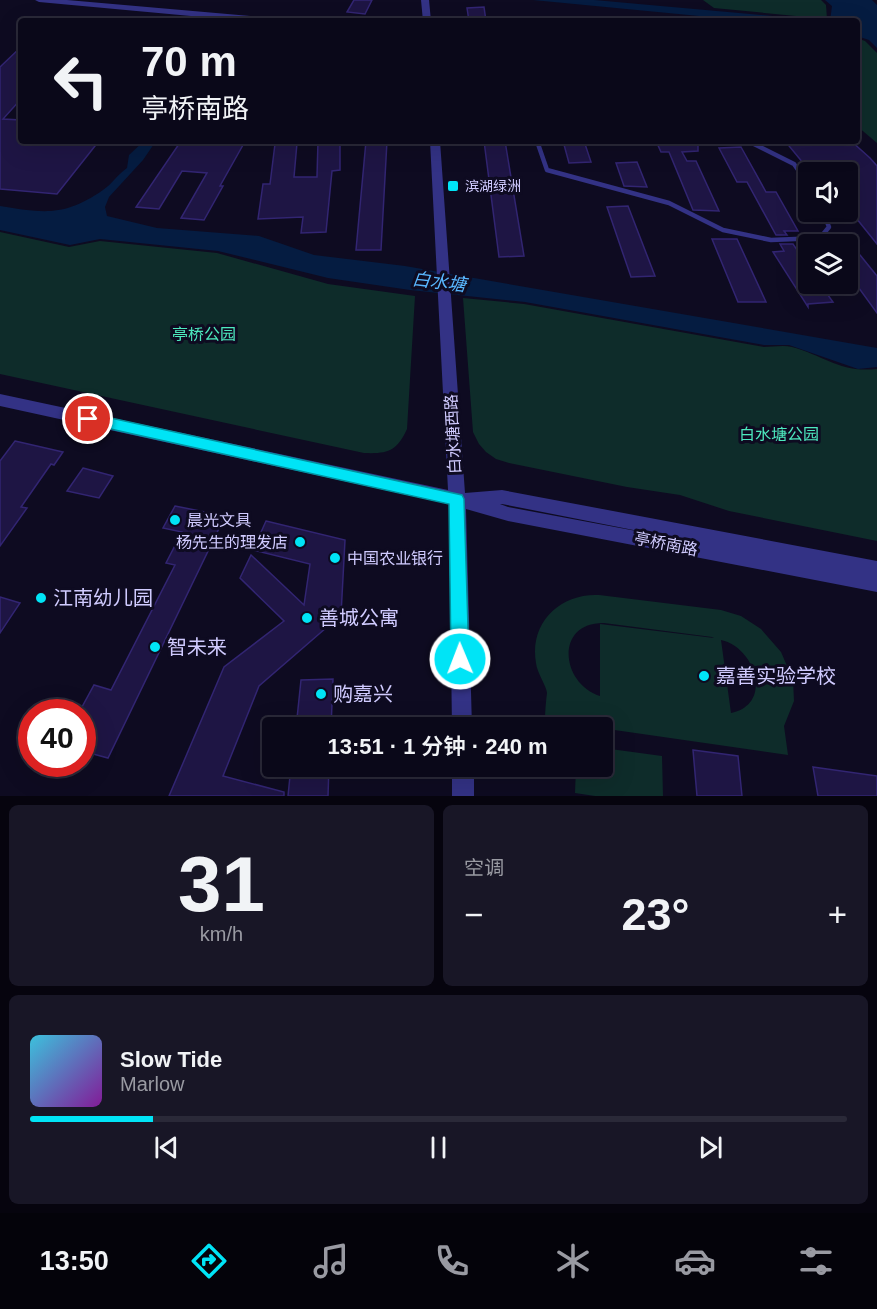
<!DOCTYPE html>
<html lang="zh">
<meta charset="utf-8">
<style>
:root{--surface:#0a0819;--page:#181626;--text:#f1f3f6;--muted:#999aa2;--line:#2a2938;--accent:#00e4f6}
body{margin:0;font-family:Helvetica,"Noto Sans SC",sans-serif;background:var(--page);color:var(--text);height:100vh;display:flex;flex-direction:column;font-size:22px;white-space:nowrap}
*{box-sizing:border-box;margin:0}
p{font-size:20px;color:var(--muted)}
.icon{flex:none;width:33px;height:33px;fill:none;stroke:currentColor;stroke-width:2;stroke-linecap:round;stroke-linejoin:round}
.map{position:relative;height:796px;overflow:hidden}
.drawer{display:flex;flex-direction:column;gap:9px;padding:9px;background:#06040e;flex:1}
.drawer>*{flex:none}
.banner{position:absolute;left:18px;top:18px;width:842px;height:126px;border-radius:6px;box-shadow:0 6px 24px #0002,0 0 0 2px var(--line);background:#0a0819;color:var(--text);overflow:hidden}
.controls{position:absolute;left:798px;top:162px;display:grid;gap:12px}
.controls a{display:grid;place-items:center;width:60px;height:60px;border-radius:6px;background:var(--surface);box-shadow:0 6px 24px #0002,0 0 0 2px var(--line);font-size:30px}
.speed{position:absolute;left:18px;top:699px;display:flex;gap:12px;font-size:30px;font-weight:700;text-align:center}
.speed>*{display:grid;place-content:center;width:78px;height:78px;border-radius:50%;background:var(--surface);box-shadow:0 6px 24px #0002,0 0 0 2px var(--line);line-height:1}
.speed .limit{border:9px solid #d22;background:#fff;color:#111}
.pin{position:absolute;display:grid;place-items:center;width:51px;height:51px;color:#fff;margin:-26px;border:3px solid #fff;border-radius:50%;box-shadow:0 2px 6px #0007}
.me{position:absolute;width:66px;margin:-33px;rotate:359deg;stroke-linejoin:round;filter:drop-shadow(0 0 4px #0008)}
.turn{display:flex;align-items:center;gap:21px;height:126px;padding:0 24px;font-size:27px}
.turn .icon{width:78px;height:78px;stroke-width:2.5}
.turn b{display:block;font-size:42px;line-height:51px}
.big{font-size:45px;font-weight:600;line-height:1.1}
.drawer .widget{flex:1;display:flex;flex-direction:column;justify-content:center;gap:9px;min-width:0;padding:0 21px;border-radius:9px;background:var(--page)}
.drawer .dial{align-items:center;gap:0}
.dial b{font-size:78px;line-height:1}
.song{display:flex;align-items:center;gap:18px}
.cover{width:72px;height:72px;border-radius:9px;background:linear-gradient(135deg,hsl(190 70% 55%),hsl(290 70% 35%))}
.played{height:6px;border-radius:3px;background:linear-gradient(90deg,var(--accent) 15%,var(--line) 15%)}
.keys{display:flex;justify-content:space-around;direction:ltr}
.heat{display:flex;justify-content:space-between;align-items:center;font-size:33px;direction:ltr}
.drawer .tiles{flex:1;display:grid;gap:9px;grid-template-columns:1fr 1fr}
.widget:last-child{grid-column:span 2}
.trip{position:absolute;left:262px;top:717px;width:351px;height:60px;border-radius:6px;background:var(--surface);box-shadow:0 6px 24px #0002,0 0 0 2px var(--line);font-weight:600;line-height:60px;text-align:center}
.tab-bar{display:flex;height:96px;justify-content:space-around;align-items:center;background:#04030a;color:var(--muted)}
.tab-bar .icon{width:42px;height:42px}
.tab-bar .selected{color:var(--accent)}
.tab-bar b{font-size:27px;color:var(--text)}
.map>svg:first-child{display:block}
.green{fill:#0e2c2a;fill-rule:evenodd}
.water{fill:#051c41}
.building{fill:#1e1544;stroke:#322572;stroke-width:1.5}
.lines{fill:none;stroke-linecap:round;stroke-linejoin:round}
.service{stroke:#333285;stroke-width:4.5}
.tertiary{fill:#333285;fill-rule:evenodd}
.route{fill:#00e4f6;stroke:#0094a0;stroke-width:1.5}
.poi-dot{fill:#00e4f6;stroke:#0e0b21;stroke-width:2}
.labels{text-anchor:middle;dominant-baseline:central;stroke-width:6;stroke-linejoin:round;paint-order:stroke}
.far-poi-label{font-size:14px;fill:#d0cbff;stroke:#0e0b21;text-anchor:start}
.park-label{font-size:16px;fill:#4de9be;stroke:#0e0b21}
.street-label{font-size:16px;fill:#d0cbff;stroke:#0e0b21}
.poi-label{font-size:16px;fill:#d0cbff;stroke:#0e0b21;text-anchor:start}
.water-label{font-size:18px;font-style:italic;fill:#59b7ff;stroke:#0e0b21}
.near-poi-label{font-size:20px;fill:#d0cbff;stroke:#0e0b21;text-anchor:start}
</style>
<div class="map">
<svg width="877" height="796" viewBox="0 0 877 796">
<rect width="100%" height="100%" fill="#0e0b21"/>
<g class="green">
<polygon points="703,0 821,0 826,5 827,19 714,8"/>
<polygon points="857,38 865,41 877,53 877,143 857,126"/>
<path d="M 0,232 L 69,247 L 100,241 L 217,253 L 328,284 L 415,296 L 407,429 C 397,451 388,454 364,453 L 0,374 Z"/>
<path d="M 463,298 L 524,304 L 764,347 C 773,347 783,345 792,347 C 825,356 840,373 877,369 L 877,541 L 729,511 L 680,495 L 627,487 L 509,463 L 496,459 L 486,452 L 479,444 L 473,432 Z"/>
<path d="M 599,595 L 721,610 L 741,616 L 761,629 L 781,652 L 793,680 L 794,701 L 784,726 L 788,755 L 545,720 C 545,711 546,701 547,693 C 547,687 537,673 536,663 C 529,623 560,593 599,595 ZM 604,623 L 712,637 L 714,638 L 600,624 L 600,696 C 560,683 555,622 604,623 ZM 721,640 C 755,647 774,704 731,713 Z"/>
<polygon points="603,748 662,756 663,796 595,796 575,793 576,767 603,766"/>
</g>
<g class="water">
<polygon points="533,0 594,0 828,21 751,21"/>
<polygon points="825,0 872,0 877,5 877,48 869,40 857,36 856,21 830,21 832,6"/>
<path d="M 144,141 L 156,141 L 143,160 L 109,197 L 105,207 L 107,216 L 157,228 L 259,236 L 314,255 L 405,266 L 877,348 L 877,367 L 858,369 L 789,345 L 764,345 L 525,302 L 410,290 L 328,278 L 218,251 L 100,239 L 70,245 L 0,230 L 0,206 C 44,213 64,217 103,190 C 112,184 118,174 127,168 L 129,155 Z"/>
</g>
<g class="building">
<polygon points="354,0 372,0 365,14 347,12"/>
<polygon points="484,7 486,21 469,21 467,8"/>
<polygon points="21,47 21,99 3,119 21,120 21,141 99,141 57,194 0,189 0,67"/>
<polygon points="181,141 243,145 220,186 223,186 204,220 181,218 207,173 182,171 159,209 136,207"/>
<polygon points="318,141 340,141 340,170 332,171 326,232 301,233 303,217 258,219 263,184 270,184 275,144 297,143 294,177 317,177"/>
<polygon points="366,141 387,141 381,250 356,250"/>
<polygon points="484,141 505,141 524,256 499,257"/>
<polygon points="563,141 584,141 591,162 569,163"/>
<polygon points="656,141 698,141 698,151 682,152 687,161 696,161 719,211 693,210 669,152 661,152"/>
<polygon points="785,141 851,141 870,158 877,166 877,244 848,208 848,166 808,169"/>
<polygon points="741,147 766,192 776,192 798,231 784,231 787,235 776,235 747,182 737,182 719,148"/>
<polygon points="637,162 647,187 624,186 616,163"/>
<polygon points="628,206 655,276 631,277 607,207"/>
<polygon points="712,239 737,239 766,302 738,302"/>
<polygon points="780,244 793,244 808,266 808,284 820,284 833,302 808,304 808,307 773,252 784,251"/>
<polygon points="860,255 877,276 877,313 848,273 848,256"/>
<polygon points="15,441 63,452 54,465 51,464 21,507 27,508 0,546 0,461"/>
<polygon points="83,468 113,476 99,498 67,491"/>
<polygon points="175,506 225,516 108,758 82,751 82,707 94,685 111,690 175,565 166,563 182,532 163,528"/>
<polygon points="266,521 345,540 341,615 259,686 223,776 284,792 284,796 169,796 224,667 284,621 240,578 251,555 304,605 310,564 253,550"/>
<polygon points="0,597 20,603 0,633"/>
<polygon points="333,679 331,728 296,728 301,680"/>
<polygon points="693,750 738,756 742,796 697,796"/>
<polygon points="291,766 329,766 328,796 288,796"/>
<polygon points="813,767 877,776 877,796 818,796"/>
</g>
<g class="lines">
<g class="service">
<polyline points="537,141 547,170 669,203 723,230 771,240 820,238 829,227 823,212"/>
<polyline points="748,141 794,164 808,184"/>
</g>
<g class="tertiary">
<polygon points="35,0 67,0 274,18 278,21 245,21 39,2"/>
<polygon points="421,0 429,0 431,21 423,21"/>
<path d="M 430,141 L 440,141 L 465,493 L 502,490 L 877,561 L 877,592 L 508,521 L 466,509 L 472,728 L 452,728 L 449,504 L 0,406 L 0,394 L 448,490 ZM 500,504 L 502,504 L 679,539 L 508,507 Z"/>
<rect x="452" y="766" width="22" height="30"/>
</g>
</g>
<polygon class="route" points="88,413 462,495 464,499 469,659 466,665 460,668 454,665 451,659 449,504 88,424 81,419"/>
<g class="poi-dot">
<rect x="447" y="180" width="12" height="12" rx="3"/>
<circle cx="175" cy="520" r="6"/>
<circle cx="300" cy="542" r="6"/>
<circle cx="335" cy="558" r="6"/>
<circle cx="41" cy="598" r="6"/>
<circle cx="307" cy="618" r="6"/>
<circle cx="155" cy="647" r="6"/>
<circle cx="704" cy="676" r="6"/>
<circle cx="321" cy="694" r="6"/>
</g>
<g class="labels">
<g class="far-poi-label">
<text x="465" y="186">滨湖绿洲</text>
</g>
<g class="park-label">
<text x="204" y="334">亭桥公园</text>
<text x="779" y="434">白水塘公园</text>
</g>
<g class="street-label">
<text transform="translate(453 434) rotate(-93)">白水塘西路</text>
<text transform="translate(666 544) rotate(11)">亭桥南路</text>
</g>
<g class="poi-label">
<text x="187" y="520">晨光文具</text>
<text x="288" y="542" text-anchor="end">杨先生的理发店</text>
<text x="347" y="558">中国农业银行</text>
</g>
<g class="water-label">
<text transform="translate(439 282) rotate(7)">白水塘</text>
</g>
<g class="near-poi-label">
<text x="53" y="598">江南幼儿园</text>
<text x="319" y="618">善城公寓</text>
<text x="167" y="647">智未来</text>
<text x="716" y="676">嘉善实验学校</text>
<text x="333" y="694">购嘉兴</text>
</g>
</g>
</svg>
<div class="controls">
<a><svg class="icon" aria-label="sound" viewBox="0 0 24 24"><path d="M4 9h4l5-4v14l-5-4H4zM17 9q2 3 0 6"/></svg></a>
<a><svg class="icon" aria-label="layers" viewBox="0 0 24 24"><path d="M12 4l9 5-9 5-9-5zM3 14l9 5 9-5"/></svg></a>
</div>
<div class="speed"><div class="limit">40</div></div>
<div class="pin" style="left:88px;top:419px;background:#d93025"><svg class="icon" aria-label="arrive" viewBox="0 0 24 24"><path d="M6 21V4h12l-3 4 3 4H6"/></svg></div>
<svg class="me" style="left:460px;top:659px" viewBox="-20 -20 40 40"><circle r="17" fill="#00e4f6" stroke="#fff" stroke-width="3"/><path d="M0-11L8 9 0 5-8 9z" fill="#fff"/></svg>
<div class="trip">13:51 · 1 分钟 · 240 m</div>
<div class="banner">
<div class="turn"><svg class="icon" aria-label="left" viewBox="0 0 24 24"><path d="M17 20v-9H6M10 6l-5 5 5 5"/></svg><div><b>70 m</b>亭桥南路</div></div>
</div>
</div>
<section class="drawer">
<div class="tiles">
<div class="widget dial"><b>31</b><p>km/h</p></div>
<div class="widget"><p>空调</p>
<div class="heat"><a>−</a><b class="big">23°</b><a>+</a></div>
</div>
<div class="widget">
<div class="song"><i class="cover"></i><div><b>Slow Tide</b><p>Marlow</p></div></div>
<div class="played"></div>
<div class="keys"><svg class="icon" aria-label="previous" viewBox="0 0 24 24"><path d="M18 5L8 12l10 7zM5 5v14"/></svg><svg class="icon" aria-label="pause" viewBox="0 0 24 24"><path d="M8 5v14M16 5v14"/></svg><svg class="icon" aria-label="next" viewBox="0 0 24 24"><path d="M6 5l10 7-10 7zM19 5v14"/></svg></div>
</div>
</div>
</section>
<nav class="tab-bar">
<b>13:50</b>
<svg class="icon selected" aria-label="directions" viewBox="0 0 24 24"><path d="M12 3l9 9-9 9-9-9zM9 14v-3h6M13 9l2 2-2 2"/></svg>
<svg class="icon" aria-label="music" viewBox="0 0 24 24"><path d="M9 18V5l10-2v13"/><circle cx="6" cy="18" r="3"/><circle cx="16" cy="16" r="3"/></svg>
<svg class="icon" aria-label="phone" viewBox="0 0 24 24"><path d="M5 4h4l2 5-3 2q2 4 5 5l2-3 5 2v4C11 20 4 13 5 4z"/></svg>
<svg class="icon" aria-label="climate" viewBox="0 0 24 24"><path d="M12 3v18M4 7l16 10M4 17L20 7"/></svg>
<svg class="icon" aria-label="car" viewBox="0 0 24 24"><path d="M5 17H2v-5l4-1 3-4h7l3 4 3 1v5h-3M9 17h6M6 11h13"/><circle cx="7" cy="17" r="2"/><circle cx="17" cy="17" r="2"/></svg>
<svg class="icon" aria-label="filters" viewBox="0 0 24 24"><path d="M4 7h16M4 17h16"/><circle cx="9" cy="7" r="2"/><circle cx="15" cy="17" r="2"/></svg>
</nav>
